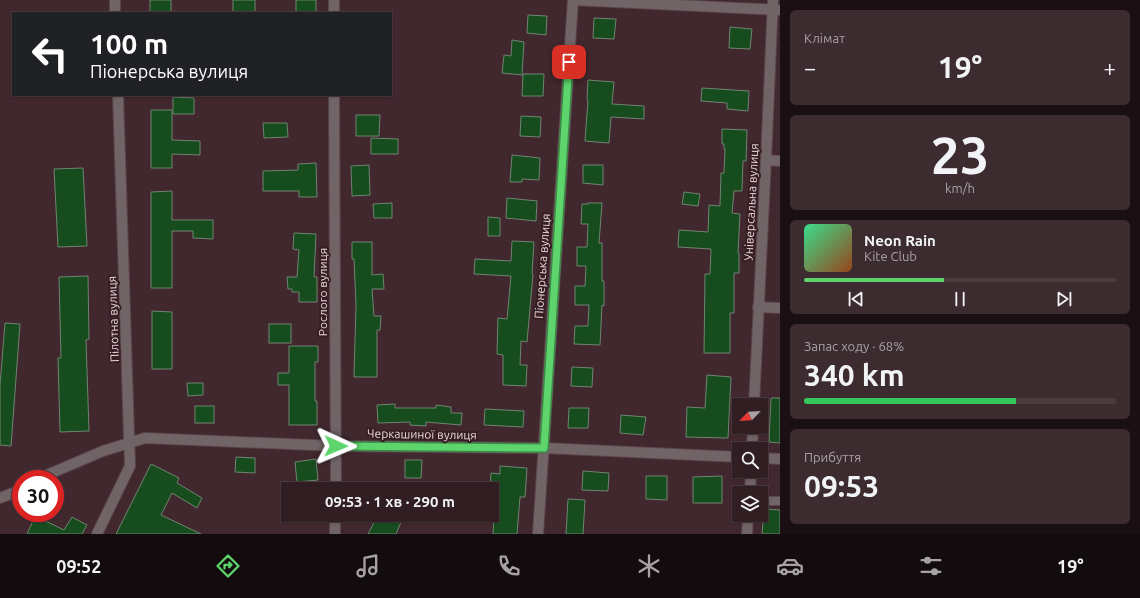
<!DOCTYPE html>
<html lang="uk">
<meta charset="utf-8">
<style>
:root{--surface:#301e22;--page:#3c2b2f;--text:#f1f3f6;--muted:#a8a2a5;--line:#4b3c40;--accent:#5dd56c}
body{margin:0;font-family:Ubuntu,sans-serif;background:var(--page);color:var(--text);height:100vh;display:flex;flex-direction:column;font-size:15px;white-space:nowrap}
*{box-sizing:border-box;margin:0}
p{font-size:13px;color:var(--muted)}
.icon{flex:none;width:22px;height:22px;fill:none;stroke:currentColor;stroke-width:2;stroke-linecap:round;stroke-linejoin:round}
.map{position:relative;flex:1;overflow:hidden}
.panel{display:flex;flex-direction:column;gap:10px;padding:10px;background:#1a1013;width:360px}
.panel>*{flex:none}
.top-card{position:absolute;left:12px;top:12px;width:380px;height:84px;border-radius:0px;box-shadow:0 1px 3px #0004,0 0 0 1px var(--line);background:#202124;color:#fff;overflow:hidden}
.needle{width:26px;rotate:245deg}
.controls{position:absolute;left:732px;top:398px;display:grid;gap:8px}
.controls a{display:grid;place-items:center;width:36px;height:36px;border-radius:0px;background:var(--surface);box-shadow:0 1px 3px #0004,0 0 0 1px var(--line);font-size:20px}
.speed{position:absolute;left:12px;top:470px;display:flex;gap:8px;font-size:20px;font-weight:700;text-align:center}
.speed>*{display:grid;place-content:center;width:52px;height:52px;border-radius:50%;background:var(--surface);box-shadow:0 1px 3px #0004,0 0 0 1px var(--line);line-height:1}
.speed .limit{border:6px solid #d22;background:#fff;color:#111}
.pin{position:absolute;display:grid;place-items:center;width:34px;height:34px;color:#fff;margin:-17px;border-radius:8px;box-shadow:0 2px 6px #0006}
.me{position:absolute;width:44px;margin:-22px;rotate:91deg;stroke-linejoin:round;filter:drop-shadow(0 0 3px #0008)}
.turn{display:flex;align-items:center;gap:14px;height:84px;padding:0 12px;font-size:18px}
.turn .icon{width:52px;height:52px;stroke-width:2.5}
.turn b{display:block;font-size:28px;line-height:34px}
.big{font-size:30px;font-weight:700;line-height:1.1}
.panel .widget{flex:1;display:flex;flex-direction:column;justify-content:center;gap:6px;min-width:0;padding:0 14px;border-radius:6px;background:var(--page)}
.panel .dial{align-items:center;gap:0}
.dial b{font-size:52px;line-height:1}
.song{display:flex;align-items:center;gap:12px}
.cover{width:48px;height:48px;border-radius:6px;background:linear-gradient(135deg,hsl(150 70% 55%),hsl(20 70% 35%))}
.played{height:4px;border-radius:2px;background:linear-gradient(90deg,var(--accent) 45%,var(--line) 45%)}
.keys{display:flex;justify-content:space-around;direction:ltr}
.heat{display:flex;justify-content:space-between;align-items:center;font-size:22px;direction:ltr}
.charge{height:6px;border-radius:3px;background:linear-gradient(90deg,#34c759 68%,var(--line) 0)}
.trip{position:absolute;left:281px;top:482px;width:218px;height:40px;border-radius:0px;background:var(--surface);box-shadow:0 1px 3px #0004,0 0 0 1px var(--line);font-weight:700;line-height:40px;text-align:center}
.menu{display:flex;height:64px;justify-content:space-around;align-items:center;background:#130c0e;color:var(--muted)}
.menu .icon{width:28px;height:28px}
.menu .active{color:var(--accent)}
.menu b{font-size:18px;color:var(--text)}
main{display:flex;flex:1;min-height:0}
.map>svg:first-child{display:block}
.building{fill:#174c1f;stroke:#708470}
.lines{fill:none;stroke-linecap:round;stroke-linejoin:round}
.lane-casing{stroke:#5b444a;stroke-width:10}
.street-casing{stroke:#5b444a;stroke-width:12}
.lane{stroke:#716467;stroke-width:8}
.street{stroke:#716467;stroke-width:10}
.route-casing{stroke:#3c8a46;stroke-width:10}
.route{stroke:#5dd56c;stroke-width:7}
.labels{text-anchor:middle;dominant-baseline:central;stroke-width:4;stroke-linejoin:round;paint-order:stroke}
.street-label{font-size:12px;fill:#e7d6da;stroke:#361e24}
</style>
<main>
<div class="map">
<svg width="780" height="534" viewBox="0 0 780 534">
<rect width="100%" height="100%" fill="#40282e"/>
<g class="building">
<rect x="150" y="0" width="21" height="13"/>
<rect x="233" y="0" width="22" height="13"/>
<rect x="296" y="0" width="20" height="13"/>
<polygon points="528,15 547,16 546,35 527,33"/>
<polygon points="594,18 616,19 614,39 593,38"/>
<polygon points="730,27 752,29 750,49 729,48"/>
<polygon points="512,40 524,42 522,75 502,73 504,55 511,56"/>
<polygon points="523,74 544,74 543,96 522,96"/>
<polygon points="588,80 614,82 612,104 644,106 644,119 611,117 609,143 585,141 588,100 587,99"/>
<polygon points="702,88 749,91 748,111 727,109 727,103 701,101"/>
<polygon points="173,97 194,98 194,114 173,114"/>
<polygon points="151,110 172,110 172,140 200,141 200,155 172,154 172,168 151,168"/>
<polygon points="356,115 380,115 379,136 356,136"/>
<polygon points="521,116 541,117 540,137 520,136"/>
<polygon points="263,123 287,123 288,137 264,138"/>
<polygon points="722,129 747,130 746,161 743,161 742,191 734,191 732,213 740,214 738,253 739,253 739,273 734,273 734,313 730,313 730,353 704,353 705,274 710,274 711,249 678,247 679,230 708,232 709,205 720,206 721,173 724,173 725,149 724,149 724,144 722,144"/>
<polygon points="371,138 398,139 398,154 371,154"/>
<polygon points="512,155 540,158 539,180 522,179 522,182 510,182"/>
<polygon points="316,163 317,197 299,197 299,191 263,191 263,171 298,170 298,164"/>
<polygon points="369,165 370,195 352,196 351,166"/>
<polygon points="583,165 603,165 603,185 583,183"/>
<polygon points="83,168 87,246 58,247 54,169"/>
<polygon points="172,191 172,220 213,220 213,239 193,238 193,231 172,231 172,288 151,288 151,192"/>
<polygon points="684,192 700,194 698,206 682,204"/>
<polygon points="507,198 537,201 536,221 506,218"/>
<polygon points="392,203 392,218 374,218 373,204"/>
<polygon points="588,203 602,203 599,243 602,243 602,281 604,281 604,306 602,305 600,345 574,344 575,326 588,326 589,305 575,305 575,286 585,286 586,266 577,266 577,247 587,247 588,224 581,224 582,204 588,204"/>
<polygon points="488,217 500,218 500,236 488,236"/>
<polygon points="294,233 316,234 314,277 317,277 317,302 299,302 299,292 292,292 292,289 288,289 287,277 297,277 299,250 293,249"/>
<polygon points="512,241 534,242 532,274 533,274 527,342 521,341 520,365 527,365 526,386 503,385 503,355 497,354 498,318 507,319 511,276 474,274 475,259 511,261"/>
<polygon points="352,242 372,242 372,275 383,274 384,289 372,289 374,316 381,316 380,330 377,330 377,377 354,377 356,305 354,259 352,259"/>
<polygon points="88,276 89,339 86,340 89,431 60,432 58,358 61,358 59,277"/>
<polygon points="152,311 172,312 172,369 152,369"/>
<polygon points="5,323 20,324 11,446 0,445 0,385"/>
<rect x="269" y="324" width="22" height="19"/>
<polygon points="289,346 318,346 318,362 315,362 315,401 317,401 317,425 289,425 289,385 278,385 278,373 289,373"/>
<polygon points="572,367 593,368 592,387 571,386"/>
<polygon points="707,375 731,377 728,438 686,437 687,407 705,408"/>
<polygon points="187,383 203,383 203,395 188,396"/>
<polygon points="771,398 780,398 780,443 769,442"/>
<polygon points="395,404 395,408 436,408 436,405 451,407 451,413 462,413 461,425 426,422 426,426 410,425 410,422 378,423 377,405"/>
<rect x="195" y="406" width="19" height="17"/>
<polygon points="569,408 589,408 588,428 568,428"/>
<polygon points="485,409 524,411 523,427 484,425"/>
<polygon points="621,415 646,417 643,435 620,433"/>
<polygon points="236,457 255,458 255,473 235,472"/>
<polygon points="316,459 318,480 297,482 295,462"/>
<polygon points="405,460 422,460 421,478 405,478"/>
<polygon points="151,464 179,478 177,483 202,498 197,508 172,493 161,515 201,534 116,534"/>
<polygon points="500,466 527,468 525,497 520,497 517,534 493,534 495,495 492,495 492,489 490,489 491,473 500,474"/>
<polygon points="583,471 609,473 608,491 582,490"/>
<polygon points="646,476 667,476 667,500 646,499"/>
<polygon points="722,476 722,503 693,503 693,477"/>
<polygon points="568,499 585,500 583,534 566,534"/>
<polygon points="764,509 780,510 780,534 762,534"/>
<polygon points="378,515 404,515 396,534 368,534"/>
<polygon points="35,516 64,530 72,517 87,525 82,534 27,534"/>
</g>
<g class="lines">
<g class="lane-casing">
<polyline id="lane" points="761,501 780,501"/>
</g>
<g class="street-casing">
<g id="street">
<polyline points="115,0 115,13"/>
<polyline points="334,0 334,13"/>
<polyline points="573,0 780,10"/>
<polyline points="334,95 336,489"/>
<polyline points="766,160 780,161"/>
<polyline points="758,307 780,308"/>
<polyline points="754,405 766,160 773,0"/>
<polyline points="752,449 753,427"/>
<polyline points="761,458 780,459"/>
<polyline points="40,479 47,475 103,451 145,438 336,446 544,448 739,457"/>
<polyline points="750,493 751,471"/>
<polyline points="0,498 21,490"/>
<polyline points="97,534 130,466 118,95"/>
<polyline points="335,534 335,515"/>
<polyline points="538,534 573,0"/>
<polyline points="747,534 748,515"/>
</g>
</g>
<use href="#lane" class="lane"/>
<use href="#street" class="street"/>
</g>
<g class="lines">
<g class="route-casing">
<polyline id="route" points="336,446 544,448 569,62"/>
</g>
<use href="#route" class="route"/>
</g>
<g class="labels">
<g class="street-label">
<text transform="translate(751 202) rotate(-87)">Універсальна вулиця</text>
<text transform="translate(542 266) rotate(-86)">Піонерська вулиця</text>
<text transform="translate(322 292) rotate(-90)">Рослого вулиця</text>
<text transform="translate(113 319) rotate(-92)">Пілотна вулиця</text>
<text transform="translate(422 434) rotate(1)">Черкашиної вулиця</text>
</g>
</g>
</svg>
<div class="controls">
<a><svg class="needle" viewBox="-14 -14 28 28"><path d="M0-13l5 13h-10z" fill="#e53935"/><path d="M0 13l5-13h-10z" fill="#a8a2a5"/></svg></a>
<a><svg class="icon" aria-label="search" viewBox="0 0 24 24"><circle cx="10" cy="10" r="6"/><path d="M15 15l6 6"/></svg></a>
<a><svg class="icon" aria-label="layers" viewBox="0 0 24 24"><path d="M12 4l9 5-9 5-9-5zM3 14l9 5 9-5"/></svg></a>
</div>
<div class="speed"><div class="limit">30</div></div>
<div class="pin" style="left:569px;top:62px;background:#d93025"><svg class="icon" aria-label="arrive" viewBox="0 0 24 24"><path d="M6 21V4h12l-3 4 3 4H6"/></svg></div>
<svg class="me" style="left:336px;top:446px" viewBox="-20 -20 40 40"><path d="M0-17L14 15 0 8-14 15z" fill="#5dd56c" stroke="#fff" stroke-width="4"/></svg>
<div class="trip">09:53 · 1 хв · 290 m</div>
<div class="top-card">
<div class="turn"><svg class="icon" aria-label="left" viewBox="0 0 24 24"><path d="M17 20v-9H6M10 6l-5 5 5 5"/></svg><div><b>100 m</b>Піонерська вулиця</div></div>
</div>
</div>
<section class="panel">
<div class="widget"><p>Клімат</p>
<div class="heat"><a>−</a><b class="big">19°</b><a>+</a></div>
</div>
<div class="widget dial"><b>23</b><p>km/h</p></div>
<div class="widget">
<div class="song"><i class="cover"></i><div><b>Neon Rain</b><p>Kite Club</p></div></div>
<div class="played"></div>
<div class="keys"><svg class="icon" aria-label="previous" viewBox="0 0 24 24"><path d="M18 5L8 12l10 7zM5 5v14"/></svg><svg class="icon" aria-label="pause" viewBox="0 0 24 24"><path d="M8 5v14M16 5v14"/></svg><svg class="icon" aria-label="next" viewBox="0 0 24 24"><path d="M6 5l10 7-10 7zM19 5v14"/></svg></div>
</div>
<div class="widget"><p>Запас ходу · 68%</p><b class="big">340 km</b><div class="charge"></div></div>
<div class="widget"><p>Прибуття</p><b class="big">09:53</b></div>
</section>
</main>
<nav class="menu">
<b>09:52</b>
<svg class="icon active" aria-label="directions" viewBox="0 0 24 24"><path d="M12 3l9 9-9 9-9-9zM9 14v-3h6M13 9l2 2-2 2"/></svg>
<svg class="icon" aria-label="music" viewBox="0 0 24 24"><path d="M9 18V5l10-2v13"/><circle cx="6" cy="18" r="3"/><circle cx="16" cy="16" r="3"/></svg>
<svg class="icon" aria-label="phone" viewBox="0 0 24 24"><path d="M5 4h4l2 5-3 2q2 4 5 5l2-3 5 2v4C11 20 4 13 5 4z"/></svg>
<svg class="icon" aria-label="climate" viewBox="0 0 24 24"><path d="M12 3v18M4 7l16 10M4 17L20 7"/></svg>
<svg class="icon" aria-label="car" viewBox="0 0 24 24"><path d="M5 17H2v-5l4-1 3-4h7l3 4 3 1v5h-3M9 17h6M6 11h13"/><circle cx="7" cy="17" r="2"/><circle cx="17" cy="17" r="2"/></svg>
<svg class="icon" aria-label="filters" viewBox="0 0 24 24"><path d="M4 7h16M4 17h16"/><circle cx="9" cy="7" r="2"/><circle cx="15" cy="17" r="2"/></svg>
<b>19°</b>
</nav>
